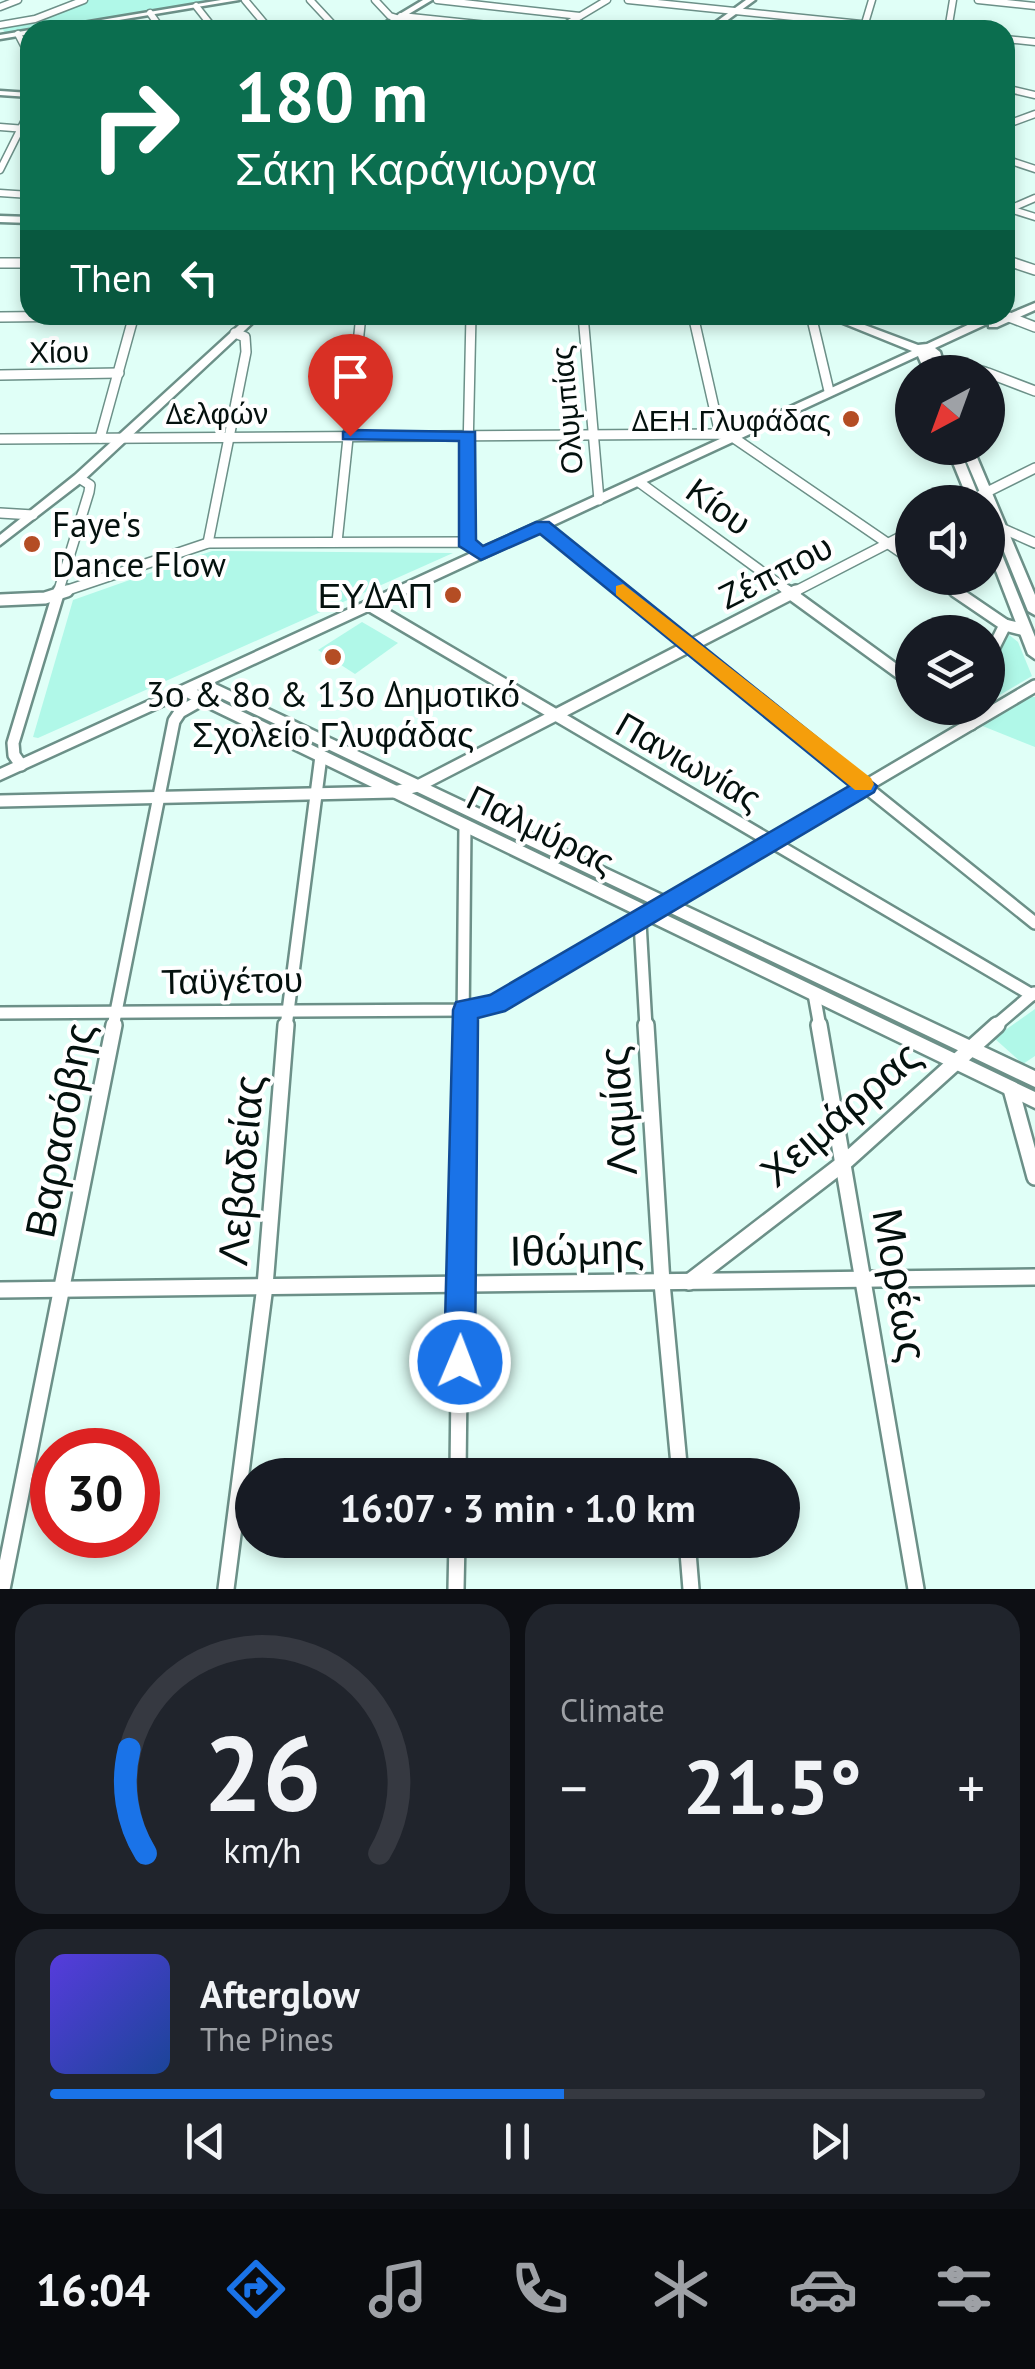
<!DOCTYPE html>
<meta charset="utf-8">
<style>
:root{--surface:#171b24;--page:#20242c;--text:#f1f3f6;--muted:#9ea1a6;--line:#363941;--accent:#1a73e8}
body{margin:0;font-family:"PT Sans",sans-serif;background:var(--page);color:var(--text);height:100vh;display:flex;flex-direction:column;font-size:38px;white-space:nowrap}
*{box-sizing:border-box;margin:0}
p{font-size:32px;color:var(--muted)}
.icon{flex:none;width:55px;height:55px;fill:none;stroke:currentColor;stroke-width:2;stroke-linecap:round;stroke-linejoin:round}
.map{position:relative;height:1589px;overflow:hidden}
.sheet{display:flex;flex-direction:column;gap:15px;padding:15px;background:#0d0f14;flex:1}
.sheet>*{flex:none}
.top-card{position:absolute;left:20px;top:20px;width:995px;height:305px;border-radius:30px;box-shadow:0 5px 15px #0003;background:#0b6e4f;color:#fff;overflow:hidden}
.needle{width:65px;rotate:221deg}
.buttons{position:absolute;left:895px;top:355px;display:grid;gap:20px}
.buttons a{display:grid;place-items:center;width:110px;height:110px;border-radius:50%;background:var(--surface);box-shadow:0 5px 15px #0003;font-size:50px}
.speed{position:absolute;left:30px;top:1428px;display:flex;gap:20px;font-size:50px;font-weight:700;text-align:center}
.speed>*{display:grid;place-content:center;width:130px;height:130px;border-radius:50%;background:var(--surface);box-shadow:0 5px 15px #0003;line-height:1}
.speed .limit{border:15px solid #d22;background:#fff;color:#111}
.pin{position:absolute;display:grid;place-items:center;width:85px;height:85px;color:#fff;margin:-102px -42px;border-radius:50% 50% 50% 0;rotate:-45deg;box-shadow:0 0 10px #0007}
.pin .icon{rotate:45deg}
.me{position:absolute;width:110px;margin:-55px;rotate:1deg;stroke-linejoin:round;filter:drop-shadow(0 0 8px #0008)}
.turn{display:flex;align-items:center;gap:35px;height:210px;padding:0 50px;font-size:45px}
.turn .icon{width:130px;height:130px;stroke-width:2.5}
.turn b{display:block;font-size:70px;line-height:85px}
.then{display:flex;align-items:center;height:95px;padding:0 50px;background:#0003;gap:20px;font-size:38px}
.big{font-size:75px;font-weight:800;line-height:1.1}
.sheet .widget{flex:1;display:flex;flex-direction:column;justify-content:center;gap:15px;min-width:0;padding:0 35px;border-radius:30px;background:var(--page)}
.sheet .dial{align-items:center;gap:0}
.dial svg{height:260px;overflow:visible;fill:none;stroke:var(--line);stroke-width:7;stroke-linecap:round;text-anchor:middle}
.dial text{fill:var(--text);stroke:none}
.song{display:flex;align-items:center;gap:30px}
.cover{width:120px;height:120px;border-radius:15px;background:linear-gradient(135deg,hsl(250 70% 55%),hsl(220 70% 35%))}
.played{height:10px;border-radius:5px;background:linear-gradient(90deg,var(--accent) 55%,var(--line) 55%)}
.keys{display:flex;justify-content:space-around;direction:ltr}
.heat{display:flex;justify-content:space-between;align-items:center;font-size:55px;direction:ltr}
.sheet .tiles{flex:1;display:grid;gap:15px;grid-template-columns:1fr 1fr}
.widget:last-child{grid-column:span 2}
.trip{position:absolute;left:235px;top:1458px;width:565px;height:100px;border-radius:50px;background:var(--surface);box-shadow:0 5px 15px #0003;font-weight:800;line-height:100px;text-align:center}
.tab-bar{display:flex;height:160px;justify-content:space-around;align-items:center;background:#090b0e;color:var(--muted)}
.tab-bar .icon{width:70px;height:70px}
.tab-bar .on{color:var(--accent)}
.tab-bar b{font-size:45px;color:var(--text)}
.map>svg:first-child{display:block}
.green{fill:#b0f8e8}
.lines{fill:none;stroke-linecap:round;stroke-linejoin:round}
.minor-far3-casing{stroke:#6c9088;stroke-width:9}
.minor-far2-casing{stroke:#6c9088;stroke-width:12}
.minor-far1-casing{stroke:#6c9088;stroke-width:16}
.minor-casing{stroke:#6c9088;stroke-width:20}
.tertiary-casing{stroke:#6c9088;stroke-width:5}
.secondary-casing{stroke:#6c9088;stroke-width:5}
.minor-far3{stroke:#fff;stroke-width:6}
.minor-far2{stroke:#fff;stroke-width:9}
.minor-far1{stroke:#fff;stroke-width:11}
.minor{stroke:#fff;stroke-width:15}
.tertiary{fill:#fff;fill-rule:evenodd}
.secondary{fill:#fff;fill-rule:evenodd}
.route{fill:#1a73e8;stroke:#114b97;stroke-width:2.5}
.slow{fill:#f59e0b}
.poi-dot{fill:#b44d24;stroke:#fff;stroke-width:4}
.labels{text-anchor:middle;dominant-baseline:central;stroke-width:8;stroke-linejoin:round;paint-order:stroke}
.far-street-label{font-size:30px;fill:#04110e;stroke:#fff}
.far-poi-label{font-size:30px;fill:#04110e;stroke:#fff;text-anchor:end}
.street-label{font-size:35px;fill:#04110e;stroke:#fff}
.poi-label{font-size:35px;fill:#04110e;stroke:#fff;text-anchor:start}
.near-street-label{font-size:42px;fill:#04110e;stroke:#fff}
</style>
<div class="map">
<svg width="1035" height="1589" viewBox="0 0 1035 1589">
<rect width="100%" height="100%" fill="#e0fff7"/>
<g class="green">
<polygon points="86,0 229,0 7,35 0,26 36,19"/>
<polygon points="212,551 453,553 38,738 33,737 73,600"/>
<polygon points="362,622 398,643 355,674 318,650"/>
<polygon points="1008,634 1018,642 1032,676 988,702 995,660"/>
<polygon points="1029,697 1035,697 1035,747 980,725"/>
<polygon points="1035,1009 1035,1056 1023,1064 994,1038"/>
</g>
<g class="lines">
<g class="minor-far3-casing">
<g id="minor-far3">
<polyline points="245,0 270,30"/>
<polyline points="310,0 338,30"/>
<polyline points="375,0 390,16 435,30"/>
<polyline points="437,0 580,16"/>
<polyline points="628,0 919,30"/>
<polyline points="978,0 1035,6"/>
<polyline points="196,6 215,30"/>
<polyline points="0,7 18,0"/>
<polyline points="150,13 162,30"/>
<polyline points="401,16 537,30"/>
<polyline points="0,25 35,19 84,0"/>
<polyline points="557,30 607,0"/>
<polyline points="863,30 872,0"/>
<polyline points="948,30 953,0"/>
<polyline points="18,34 30,57"/>
<polyline points="1005,39 1035,42"/>
<polyline points="1005,88 1035,95"/>
<polyline points="1005,125 1035,114"/>
<polyline points="0,127 26,129"/>
<polyline points="1005,159 1035,169"/>
<polyline points="0,170 30,110"/>
<polyline points="0,193 30,195"/>
<polyline points="1010,209 1035,217"/>
<polyline points="1005,211 1035,198"/>
</g>
</g>
<g class="minor-far2-casing">
<g id="minor-far2">
<polyline points="1005,260 1035,270"/>
<polyline points="0,263 30,263"/>
<polyline points="583,315 599,500"/>
<polyline points="693,315 720,434"/>
<polyline points="811,315 829,391"/>
<polyline points="0,317 180,315"/>
<polyline points="1009,317 1035,327"/>
<polyline points="940,366 961,365 985,372"/>
<polyline points="988,373 1035,391"/>
<polyline points="0,375 119,373"/>
<polyline points="100,438 134,315"/>
<polyline points="0,439 720,434 734,438 912,560"/>
<polyline points="639,482 791,593"/>
<polyline points="967,502 1035,468"/>
<polyline points="0,513 33,515"/>
<polyline points="542,526 625,593"/>
<polyline points="999,527 1035,543"/>
<polyline points="337,542 361,315"/>
<polyline points="466,542 471,315"/>
<polyline points="208,543 246,352 245,337 235,333"/>
<polyline points="937,578 959,593"/>
<polyline points="58,593 89,492 90,485 79,478"/>
<polyline points="59,593 208,543 466,542 481,554"/>
<polyline points="792,593 912,531"/>
</g>
</g>
<g class="minor-far1-casing">
<g id="minor-far1">
<polyline points="622,591 1035,923"/>
<polyline points="787,591 912,682"/>
<polyline points="955,591 1005,625 1025,630"/>
<polyline points="0,600 45,598 67,591"/>
<polyline points="369,605 1032,995"/>
<polyline points="988,659 1005,625"/>
<polyline points="948,708 971,724"/>
<polyline points="21,765 14,755 13,743 59,591"/>
<polyline points="0,801 394,792 418,786 796,591"/>
<polyline points="640,922 646,1027"/>
<polyline points="814,994 820,1027"/>
<polyline points="0,1013 466,1010 496,1004 1035,686"/>
<polyline points="113,1027 174,721 180,712 203,699"/>
<polyline points="286,1027 321,756"/>
<polyline points="463,1027 465,826"/>
<polyline points="994,1027 1034,993"/>
</g>
</g>
<g class="minor-casing">
<g id="minor">
<polyline points="646,1025 662,1283 680,1475"/>
<polyline points="819,1025 916,1589"/>
<polyline points="1011,1089 1035,1177"/>
<polyline points="689,1282 845,1162 997,1025"/>
<polyline points="0,1290 1035,1277"/>
<polyline points="458,1475 463,1025"/>
<polyline points="687,1540 691,1589"/>
<polyline points="2,1589 114,1025"/>
<polyline points="226,1589 265,1286 286,1025"/>
<polyline points="456,1589 457,1540"/>
</g>
</g>
<g class="tertiary-casing">
<g id="tertiary">
<polygon points="221,0 239,0 59,30 41,30"/>
<polygon points="423,0 432,0 382,30 373,30"/>
<polygon points="30,30 30,34 0,39 0,35"/>
<polygon points="0,91 30,93 30,97 0,95"/>
<polygon points="0,216 30,217 30,223 0,222"/>
</g>
</g>
<g class="secondary-casing">
<g id="secondary">
<polygon points="746,0 755,0 714,30 705,30"/>
<polygon points="1035,303 1035,310 997,327 989,327 989,323 935,348 940,352 946,372 925,372 918,356 213,683 1035,1071 1035,1087 200,688 197,690 1035,1092 1035,1108 184,696 0,780 0,769 912,351 823,315 838,315 918,345 927,344 989,315 1003,315 1002,317"/>
<polygon points="250,315 261,315 83,481 0,545 0,535 75,475"/>
<polygon points="947,448 959,448 981,502 969,502"/>
<polygon points="961,448 973,448 1035,595 1035,615 1028,611 988,512 988,502 984,502"/>
<polygon points="988,531 994,535 1035,637 1035,659 1028,654 988,550"/>
</g>
</g>
<use href="#minor-far3" class="minor-far3"/>
<use href="#minor-far2" class="minor-far2"/>
<use href="#minor-far1" class="minor-far1"/>
<use href="#minor" class="minor"/>
<use href="#tertiary" class="tertiary"/>
<use href="#secondary" class="secondary"/>
</g>
<polygon class="route" points="350,430 475,432 476,540 483,546 536,522 549,522 877,786 874,792 505,1011 478,1018 475,1362 470,1373 460,1377 449,1373 444,1362 453,1010 456,1002 490,995 849,786 540,534 481,560 459,546 459,441 343,439 343,432"/>
<polygon class="slow" points="623,584 871,778 874,784 871,790 855,790 616,595 616,586"/>
<g class="poi-dot">
<circle cx="851" cy="419" r="10"/>
<circle cx="32" cy="544" r="10"/>
<circle cx="453" cy="595" r="10"/>
<circle cx="333" cy="657" r="10"/>
</g>
<g class="labels">
<g class="far-street-label">
<text transform="translate(59 351) rotate(-1)">Χίου</text>
<text transform="translate(566 410) rotate(-95)">Ολυμπίας</text>
<text x="217" y="412">Δελφών</text>
</g>
<g class="far-poi-label">
<text x="831" y="419">ΔΕΗ Γλυφάδας</text>
</g>
<g class="street-label">
<text transform="translate(719 506) rotate(36)">Κίου</text>
<text transform="translate(775 571) rotate(-27)">Ζέππου</text>
<text transform="translate(689 761) rotate(30)">Πανιωνίας</text>
<text transform="translate(541 829) rotate(26)">Παλμύρας</text>
<text transform="translate(232 980) rotate(-1)">Ταϋγέτου</text>
</g>
<g class="poi-label">
<text x="52" y="524">Faye's<tspan x="52" dy="40">Dance Flow</tspan></text>
<text x="433" y="595" text-anchor="end">ΕΥΔΑΠ</text>
<text x="333" y="694" text-anchor="middle">3ο &amp; 8ο &amp; 13ο Δημοτικό<tspan x="333" dy="40">Σχολείο Γλυφάδας</tspan></text>
</g>
<g class="near-street-label">
<text transform="translate(617 1111) rotate(-94)">Λαμίας</text>
<text transform="translate(840 1113) rotate(-41)">Χειμάρρας</text>
<text transform="translate(59 1130) rotate(-79)">Βαρασόβης</text>
<text transform="translate(240 1170) rotate(-85)">Λεβαδείας</text>
<text transform="translate(577 1249) rotate(-1)">Ιθώμης</text>
<text transform="translate(901 1285) rotate(80)">Μορέως</text>
</g>
</g>
</svg>
<div class="buttons">
<a><svg class="needle" viewBox="-14 -14 28 28"><path d="M0-13l5 13h-10z" fill="#e53935"/><path d="M0 13l5-13h-10z" fill="#9ea1a6"/></svg></a>
<a><svg class="icon" aria-label="sound" viewBox="0 0 24 24"><path d="M4 9h4l5-4v14l-5-4H4zM17 9q2 3 0 6"/></svg></a>
<a><svg class="icon" aria-label="layers" viewBox="0 0 24 24"><path d="M12 4l9 5-9 5-9-5zM3 14l9 5 9-5"/></svg></a>
</div>
<div class="speed"><div class="limit">30</div></div>
<div class="pin" style="left:350px;top:436px;background:#d93025"><svg class="icon" aria-label="arrive" viewBox="0 0 24 24"><path d="M6 21V4h12l-3 4 3 4H6"/></svg></div>
<svg class="me" style="left:460px;top:1362px" viewBox="-20 -20 40 40"><circle r="17" fill="#1a73e8" stroke="#fff" stroke-width="3"/><path d="M0-11L8 9 0 5-8 9z" fill="#fff"/></svg>
<div class="trip">16:07 · 3 min · 1.0 km</div>
<div class="top-card">
<div class="turn"><svg class="icon" aria-label="right" viewBox="0 0 24 24"><path d="M7 20v-9h11M14 6l5 5-5 5"/></svg><div><b>180 m</b>Σάκη Καράγιωργα</div></div>
<div class="then">Then<svg class="icon" aria-label="left" viewBox="0 0 24 24"><path d="M17 20v-9H6M10 6l-5 5 5 5"/></svg></div>
</div>
</div>
<section class="sheet">
<div class="tiles">
<div class="widget dial"><svg viewBox="0 0 100 80">
<path d="M14 69A42 42 0 1 1 86 69"/>
<path d="M14 69A42 42 0 0 1 9 37" stroke="#1a73e8"/>
<text x="50" y="56" font-size="32" font-weight="700">26</text>
<text x="50" y="72" font-size="11">km/h</text>
</svg></div>
<div class="widget"><p>Climate</p>
<div class="heat"><a>−</a><b class="big">21.5°</b><a>+</a></div>
</div>
<div class="widget">
<div class="song"><i class="cover"></i><div><b>Afterglow</b><p>The Pines</p></div></div>
<div class="played"></div>
<div class="keys"><svg class="icon" aria-label="previous" viewBox="0 0 24 24"><path d="M18 5L8 12l10 7zM5 5v14"/></svg><svg class="icon" aria-label="pause" viewBox="0 0 24 24"><path d="M8 5v14M16 5v14"/></svg><svg class="icon" aria-label="next" viewBox="0 0 24 24"><path d="M6 5l10 7-10 7zM19 5v14"/></svg></div>
</div>
</div>
</section>
<nav class="tab-bar">
<b>16:04</b>
<svg class="icon on" aria-label="directions" viewBox="0 0 24 24"><path d="M12 3l9 9-9 9-9-9zM9 14v-3h6M13 9l2 2-2 2"/></svg>
<svg class="icon" aria-label="music" viewBox="0 0 24 24"><path d="M9 18V5l10-2v13"/><circle cx="6" cy="18" r="3"/><circle cx="16" cy="16" r="3"/></svg>
<svg class="icon" aria-label="phone" viewBox="0 0 24 24"><path d="M5 4h4l2 5-3 2q2 4 5 5l2-3 5 2v4C11 20 4 13 5 4z"/></svg>
<svg class="icon" aria-label="climate" viewBox="0 0 24 24"><path d="M12 3v18M4 7l16 10M4 17L20 7"/></svg>
<svg class="icon" aria-label="car" viewBox="0 0 24 24"><path d="M5 17H2v-5l4-1 3-4h7l3 4 3 1v5h-3M9 17h6M6 11h13"/><circle cx="7" cy="17" r="2"/><circle cx="17" cy="17" r="2"/></svg>
<svg class="icon" aria-label="filters" viewBox="0 0 24 24"><path d="M4 7h16M4 17h16"/><circle cx="9" cy="7" r="2"/><circle cx="15" cy="17" r="2"/></svg>
</nav>
